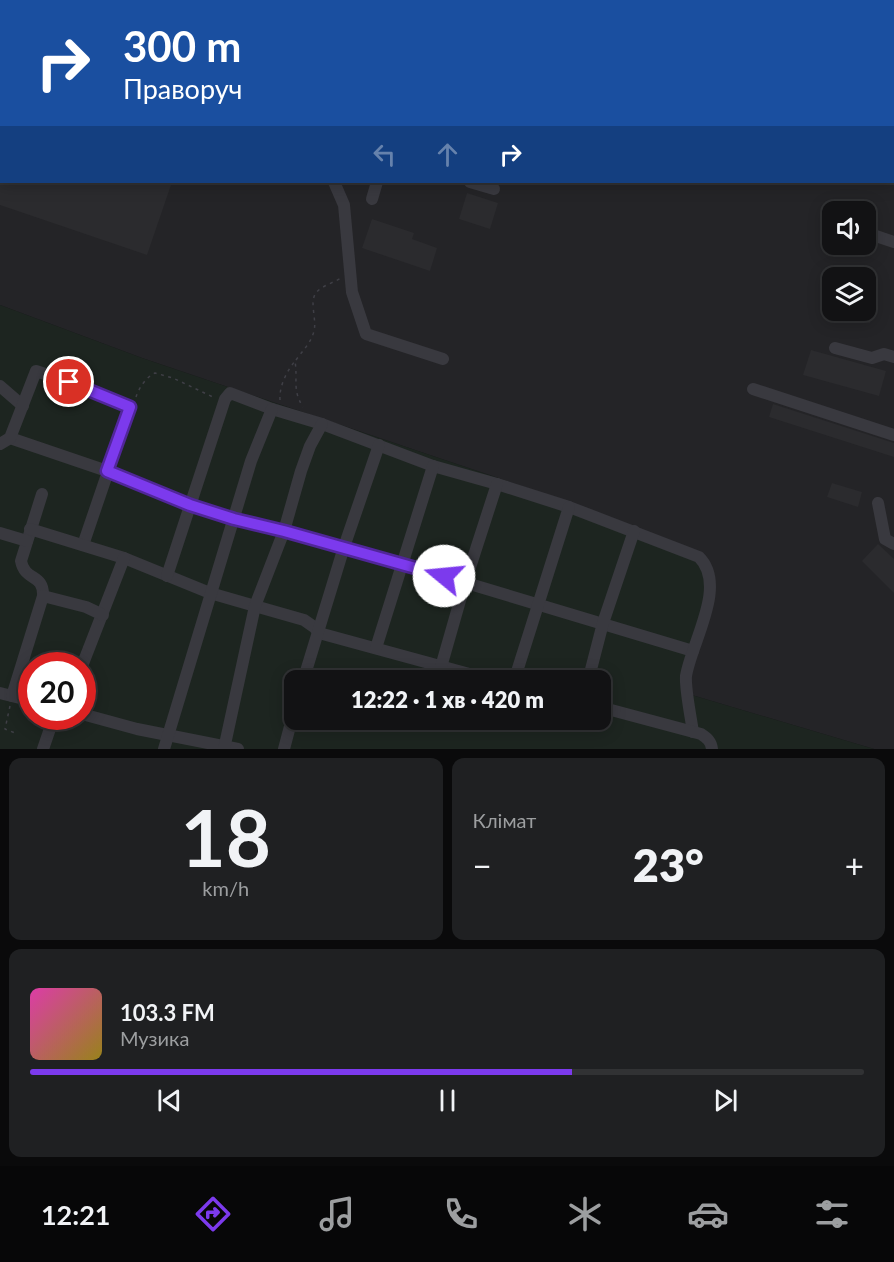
<!DOCTYPE html>
<html lang="uk">
<meta charset="utf-8">
<style>
:root{--surface:#121214;--page:#1f2022;--text:#f1f3f6;--muted:#9c9ea0;--line:#313234;--accent:#7c3aed}
body{margin:0;font-family:Lato,sans-serif;background:var(--page);color:var(--text);height:100vh;display:flex;flex-direction:column;font-size:22px;white-space:nowrap}
*{box-sizing:border-box;margin:0}
p{font-size:20px;color:var(--muted)}
.icon{flex:none;width:33px;height:33px;fill:none;stroke:currentColor;stroke-width:2;stroke-linecap:round;stroke-linejoin:round}
.map{position:relative;height:749px;overflow:hidden}
.details{display:flex;flex-direction:column;gap:9px;padding:9px;background:#0a0a0b;flex:1}
.details>*{flex:none}
.guide{position:absolute;left:0px;top:0px;width:894px;height:183px;box-shadow:0 3px 15px #0003,0 0 0 2px var(--line);background:#1a4fa0;color:#fff;overflow:hidden}
.controls{position:absolute;left:822px;top:201px;display:grid;gap:12px}
.controls a{display:grid;place-items:center;width:54px;height:54px;border-radius:12px;background:var(--surface);box-shadow:0 3px 15px #0003,0 0 0 2px var(--line);font-size:30px}
.speed{position:absolute;left:18px;top:652px;display:flex;gap:12px;font-size:30px;font-weight:700;text-align:center}
.speed>*{display:grid;place-content:center;width:78px;height:78px;border-radius:50%;background:var(--surface);box-shadow:0 3px 15px #0003,0 0 0 2px var(--line);line-height:1}
.speed .limit{border:9px solid #d22;background:#fff;color:#111}
.pin{position:absolute;display:grid;place-items:center;width:51px;height:51px;color:#fff;margin:-26px;border:3px solid #fff;border-radius:50%;box-shadow:0 2px 6px #0007}
.me{position:absolute;width:66px;margin:-33px;rotate:287deg;stroke-linejoin:round;filter:drop-shadow(0 0 4px #0008)}
.turn{display:flex;align-items:center;gap:21px;height:126px;padding:0 24px;font-size:27px}
.turn .icon{width:78px;height:78px;stroke-width:2.5}
.turn b{display:block;font-size:42px;line-height:51px}
.lanes{display:flex;align-items:center;height:57px;padding:0 24px;background:#0003;justify-content:center;gap:30px;direction:ltr}
.lanes .off{opacity:.35}
.big{font-size:45px;font-weight:800;line-height:1.1}
.details .widget{flex:1;display:flex;flex-direction:column;justify-content:center;gap:9px;min-width:0;padding:0 21px;border-radius:12px;background:var(--page)}
.details .dial{align-items:center;gap:0}
.dial b{font-size:78px;line-height:1}
.song{display:flex;align-items:center;gap:18px}
.cover{width:72px;height:72px;border-radius:9px;background:linear-gradient(135deg,hsl(320 70% 55%),hsl(50 70% 35%))}
.played{height:6px;border-radius:3px;background:linear-gradient(90deg,var(--accent) 65%,var(--line) 65%)}
.keys{display:flex;justify-content:space-around;direction:ltr}
.heat{display:flex;justify-content:space-between;align-items:center;font-size:33px;direction:ltr}
.details .tiles{flex:1;display:grid;gap:9px;grid-template-columns:1fr 1fr}
.widget:last-child{grid-column:span 2}
.trip{position:absolute;left:284px;top:670px;width:327px;height:60px;border-radius:12px;background:var(--surface);box-shadow:0 3px 15px #0003,0 0 0 2px var(--line);font-weight:800;line-height:60px;text-align:center}
.tabs{display:flex;height:96px;justify-content:space-around;align-items:center;background:#070708;color:var(--muted)}
.tabs .icon{width:42px;height:42px}
.tabs .selected{color:var(--accent)}
.tabs b{font-size:27px;color:var(--text)}
.map>svg:first-child{display:block}
.built{fill:#242427;fill-rule:evenodd}
.green{fill:#1d2520;fill-rule:evenodd}
.building{fill:#2b2b2e}
.lines{fill:none;stroke-linecap:round;stroke-linejoin:round}
.path{stroke:#3f3f46;stroke-width:1.5;stroke-dasharray:3 4.5;stroke-linecap:butt}
.minor{stroke:#39393f;stroke-width:12}
.route-casing{stroke:#51269a;stroke-width:15}
.route{stroke:#7c3aed;stroke-width:10}
</style>
<div class="map">
<svg width="894" height="749" viewBox="0 0 894 749">
<rect width="100%" height="100%" fill="#18181a"/>
<path class="built" d="M 0,0 L 762,0 L 766,1 L 2,2 L 2,182 L 892,182 L 893,45 L 894,45 L 894,749 L 874,749 L 685,693 L 566,501 L 142,358 L 0,305 ZM 832,212 L 866,212 L 866,244 L 832,244 ZM 832,278 L 866,278 L 866,310 L 832,310 Z"/>
<g class="green">
<polygon points="762,0 894,0 894,45 892,45 892,2 766,2"/>
<path d="M 0,305 L 142,358 L 566,501 L 704,554 L 708,597 L 685,693 L 874,749 L 0,749 ZM 32,666 L 82,666 L 82,717 L 32,717 ZM 294,681 L 600,681 L 600,720 L 294,720 Z"/>
</g>
<g class="building">
<polygon points="0,182 172,182 147,255 0,205"/>
<polygon points="467,193 498,203 490,229 459,219"/>
<polygon points="372,219 414,233 412,239 437,248 430,271 362,248"/>
<polygon points="866,299 875,302 870,323 827,313 827,310 866,310"/>
<polygon points="811,350 886,371 879,396 803,375"/>
<polygon points="773,404 894,443 894,457 769,417"/>
<polygon points="832,483 862,492 858,507 827,497"/>
<polygon points="878,544 894,559 894,593 862,561"/>
</g>
<g class="lines">
<g class="path">
<path d="M 296,360 C 303,350 311,343 314,331 C 317,319 309,302 316,293 C 321,286 333,283 341,278"/>
<path d="M 136,397 C 139,388 146,377 155,373 L 173,378 L 215,398"/>
<path d="M 280,400 C 279,386 287,371 295,361 C 298,380 292,390 303,407"/>
<polyline points="10,706 5,729 15,733"/>
</g>
<g class="minor">
<polyline points="459,0 463,2"/>
<polyline points="13,2 14,0"/>
<polyline points="396,2 396,0"/>
<polyline points="502,2 502,0"/>
<polyline points="843,2 843,0"/>
<polyline points="0,5 2,6"/>
<polyline points="892,25 894,26"/>
<polyline points="892,85 894,80"/>
<polyline points="0,115 2,115"/>
<polyline points="892,166 894,166"/>
<polyline points="334,182 344,205 352,292 366,334 443,359"/>
<polyline points="470,182 494,189"/>
<polyline points="372,199 377,182"/>
<polyline points="870,234 894,242"/>
<polyline points="835,348 872,358 884,354 894,357"/>
<polyline points="0,386 23,406"/>
<polyline points="753,389 894,435"/>
<polyline points="10,438 107,471 190,505 234,519 284,531 403,564 693,651"/>
<polyline points="0,444 10,438 36,371 69,382 130,407 83,545"/>
<path d="M 42,494 L 21,561 C 25,582 44,573 43,596"/>
<polyline points="878,503 885,539 894,544"/>
<polyline points="30,529 124,558 210,593 304,620 314,627 319,633 495,681"/>
<polyline points="0,533 27,541"/>
<path d="M 167,576 L 225,399 L 230,393 L 272,409 L 322,424 L 433,466 L 497,484 L 569,507 L 699,557 C 728,586 691,643 686,676 C 685,689 691,718 693,732"/>
<polyline points="376,648 433,466"/>
<polyline points="82,666 124,558"/>
<polyline points="441,667 465,583 497,484"/>
<polyline points="303,681 344,547 379,445"/>
<polyline points="514,681 569,507"/>
<polyline points="588,681 603,623 634,531"/>
<polyline points="0,693 32,701"/>
<polyline points="12,696 43,596 86,607 103,615"/>
<path d="M 600,707 L 701,734 C 707,738 711,741 712,749"/>
<polyline points="82,714 137,729 238,749"/>
<polyline points="43,749 54,717"/>
<polyline points="164,749 251,461 272,409"/>
<polyline points="224,749 255,606 284,531 301,471 310,446 322,424"/>
<polyline points="284,749 294,711"/>
</g>
</g>
<g class="lines">
<g class="route-casing">
<polyline id="route" points="69,382 130,407 107,471 190,505 234,519 284,531 444,576"/>
</g>
<use href="#route" class="route"/>
</g>
</svg>
<div class="controls">
<a><svg class="icon" aria-label="sound" viewBox="0 0 24 24"><path d="M4 9h4l5-4v14l-5-4H4zM17 9q2 3 0 6"/></svg></a>
<a><svg class="icon" aria-label="layers" viewBox="0 0 24 24"><path d="M12 4l9 5-9 5-9-5zM3 14l9 5 9-5"/></svg></a>
</div>
<div class="speed"><div class="limit">20</div></div>
<div class="pin" style="left:69px;top:382px;background:#d93025"><svg class="icon" aria-label="arrive" viewBox="0 0 24 24"><path d="M6 21V4h12l-3 4 3 4H6"/></svg></div>
<svg class="me" style="left:444px;top:576px" viewBox="-20 -20 40 40"><circle r="19" fill="#fff"/><path d="M0-13L10 11 0 6-10 11z" fill="#7c3aed"/></svg>
<div class="trip">12:22 · 1 хв · 420 m</div>
<div class="guide">
<div class="turn"><svg class="icon" aria-label="right" viewBox="0 0 24 24"><path d="M7 20v-9h11M14 6l5 5-5 5"/></svg><div><b>300 m</b>Праворуч</div></div>
<div class="lanes"><svg class="icon off" aria-label="left" viewBox="0 0 24 24"><path d="M17 20v-9H6M10 6l-5 5 5 5"/></svg><svg class="icon off" aria-label="ahead" viewBox="0 0 24 24"><path d="M12 20V5M6 11l6-6 6 6"/></svg><svg class="icon" aria-label="right" viewBox="0 0 24 24"><path d="M7 20v-9h11M14 6l5 5-5 5"/></svg></div>
</div>
</div>
<section class="details">
<div class="tiles">
<div class="widget dial"><b>18</b><p>km/h</p></div>
<div class="widget"><p>Клімат</p>
<div class="heat"><a>−</a><b class="big">23°</b><a>+</a></div>
</div>
<div class="widget">
<div class="song"><i class="cover"></i><div><b>103.3 FM</b><p>Музика</p></div></div>
<div class="played"></div>
<div class="keys"><svg class="icon" aria-label="previous" viewBox="0 0 24 24"><path d="M18 5L8 12l10 7zM5 5v14"/></svg><svg class="icon" aria-label="pause" viewBox="0 0 24 24"><path d="M8 5v14M16 5v14"/></svg><svg class="icon" aria-label="next" viewBox="0 0 24 24"><path d="M6 5l10 7-10 7zM19 5v14"/></svg></div>
</div>
</div>
</section>
<nav class="tabs">
<b>12:21</b>
<svg class="icon selected" aria-label="directions" viewBox="0 0 24 24"><path d="M12 3l9 9-9 9-9-9zM9 14v-3h6M13 9l2 2-2 2"/></svg>
<svg class="icon" aria-label="music" viewBox="0 0 24 24"><path d="M9 18V5l10-2v13"/><circle cx="6" cy="18" r="3"/><circle cx="16" cy="16" r="3"/></svg>
<svg class="icon" aria-label="phone" viewBox="0 0 24 24"><path d="M5 4h4l2 5-3 2q2 4 5 5l2-3 5 2v4C11 20 4 13 5 4z"/></svg>
<svg class="icon" aria-label="climate" viewBox="0 0 24 24"><path d="M12 3v18M4 7l16 10M4 17L20 7"/></svg>
<svg class="icon" aria-label="car" viewBox="0 0 24 24"><path d="M5 17H2v-5l4-1 3-4h7l3 4 3 1v5h-3M9 17h6M6 11h13"/><circle cx="7" cy="17" r="2"/><circle cx="17" cy="17" r="2"/></svg>
<svg class="icon" aria-label="filters" viewBox="0 0 24 24"><path d="M4 7h16M4 17h16"/><circle cx="9" cy="7" r="2"/><circle cx="15" cy="17" r="2"/></svg>
</nav>
